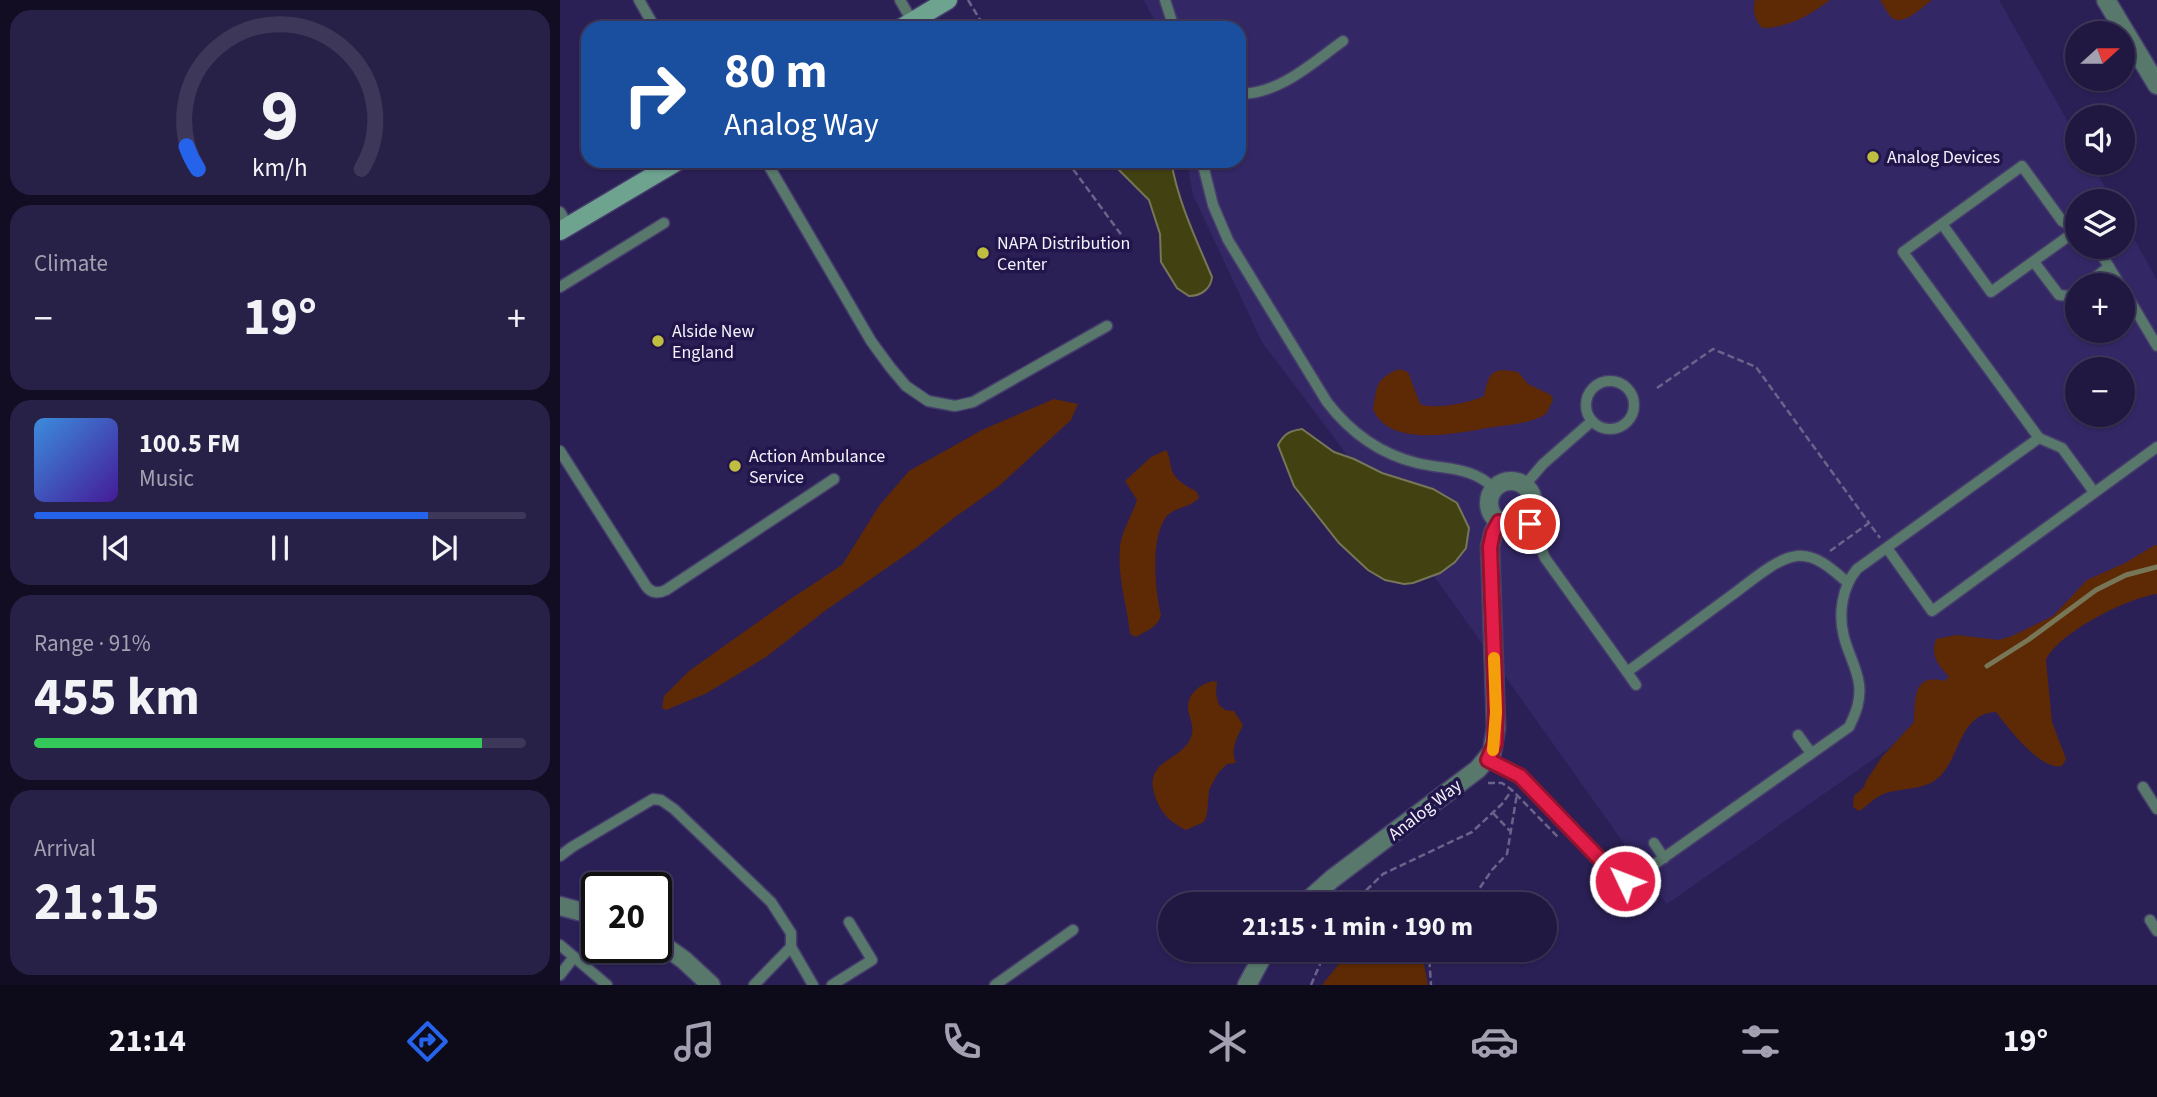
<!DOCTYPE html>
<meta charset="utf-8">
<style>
:root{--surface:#201840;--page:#282147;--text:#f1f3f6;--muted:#a2a0b1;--line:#3d3759;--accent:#2563eb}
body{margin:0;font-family:"Source Sans 3",sans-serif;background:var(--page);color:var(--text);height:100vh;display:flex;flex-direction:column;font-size:26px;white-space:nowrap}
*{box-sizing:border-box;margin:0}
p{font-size:23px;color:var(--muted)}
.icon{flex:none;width:38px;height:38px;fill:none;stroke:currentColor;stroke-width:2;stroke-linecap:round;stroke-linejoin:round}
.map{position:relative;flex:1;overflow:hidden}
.side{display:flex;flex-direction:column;gap:10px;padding:10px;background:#120d23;width:560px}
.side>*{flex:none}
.banner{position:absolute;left:21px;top:21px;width:665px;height:147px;border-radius:21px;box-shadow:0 2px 5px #0004,0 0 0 2px var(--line);background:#1a4fa0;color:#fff;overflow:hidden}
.needle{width:46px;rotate:69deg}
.buttons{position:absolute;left:1505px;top:21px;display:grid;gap:14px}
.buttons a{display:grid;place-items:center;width:70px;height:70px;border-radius:50%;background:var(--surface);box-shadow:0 2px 5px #0004,0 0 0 2px var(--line);font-size:35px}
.speed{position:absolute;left:21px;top:872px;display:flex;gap:14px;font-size:35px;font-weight:700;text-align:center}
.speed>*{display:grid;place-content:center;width:91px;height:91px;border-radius:50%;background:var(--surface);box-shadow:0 2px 5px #0004,0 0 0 2px var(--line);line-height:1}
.speed .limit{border:4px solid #111;border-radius:10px;background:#fff;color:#111}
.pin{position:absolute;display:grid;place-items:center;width:60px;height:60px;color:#fff;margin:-30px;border:4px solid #fff;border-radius:50%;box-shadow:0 2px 7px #0007}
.me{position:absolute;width:77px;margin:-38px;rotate:313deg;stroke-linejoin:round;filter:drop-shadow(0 0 5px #0008)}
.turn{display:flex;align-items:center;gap:24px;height:147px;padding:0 28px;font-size:32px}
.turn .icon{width:91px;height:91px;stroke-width:2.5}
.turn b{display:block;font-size:49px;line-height:60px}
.big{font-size:52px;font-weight:700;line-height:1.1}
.side .widget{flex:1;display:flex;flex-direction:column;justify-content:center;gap:10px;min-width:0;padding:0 24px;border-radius:21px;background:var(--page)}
.side .dial{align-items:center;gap:0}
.dial svg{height:182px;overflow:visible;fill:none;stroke:var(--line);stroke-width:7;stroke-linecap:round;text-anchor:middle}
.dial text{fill:var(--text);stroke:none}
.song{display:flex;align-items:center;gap:21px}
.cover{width:84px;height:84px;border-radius:10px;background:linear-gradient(135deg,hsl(210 70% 55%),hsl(260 70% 35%))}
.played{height:7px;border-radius:4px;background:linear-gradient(90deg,var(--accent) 80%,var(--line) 80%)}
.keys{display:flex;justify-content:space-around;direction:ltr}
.heat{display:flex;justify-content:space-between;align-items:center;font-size:38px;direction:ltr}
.charge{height:10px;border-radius:5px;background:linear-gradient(90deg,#34c759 91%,var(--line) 0)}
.trip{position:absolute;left:598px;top:892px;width:399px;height:70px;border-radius:35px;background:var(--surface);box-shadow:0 2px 5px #0004,0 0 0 2px var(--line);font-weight:700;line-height:70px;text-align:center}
.menu{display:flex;height:112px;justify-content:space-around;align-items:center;background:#0d0a1a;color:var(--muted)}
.menu .icon{width:49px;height:49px}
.menu .selected{color:var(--accent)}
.menu b{font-size:32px;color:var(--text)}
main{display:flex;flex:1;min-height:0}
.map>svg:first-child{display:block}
.built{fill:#342765;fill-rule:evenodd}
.green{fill:#5e2905}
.water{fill:#424111;stroke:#777657;stroke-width:2}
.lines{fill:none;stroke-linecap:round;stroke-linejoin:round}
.stream{stroke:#777657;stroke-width:5}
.lane-casing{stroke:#473d6d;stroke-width:13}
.street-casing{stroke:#473d6d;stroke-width:21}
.secondary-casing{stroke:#473d6d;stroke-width:21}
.path{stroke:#6b638a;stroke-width:2.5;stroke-dasharray:7 3.5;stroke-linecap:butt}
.lane{stroke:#57786b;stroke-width:10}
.street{stroke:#57786b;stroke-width:18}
.secondary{stroke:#6ea390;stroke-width:18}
.route-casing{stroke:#92132f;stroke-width:18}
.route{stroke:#e11d48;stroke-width:12}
.slow{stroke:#f59e0b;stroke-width:12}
.poi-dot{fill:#bfbe41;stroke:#22154b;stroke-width:2.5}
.labels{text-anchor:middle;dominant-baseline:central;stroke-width:7;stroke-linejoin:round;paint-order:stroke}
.poi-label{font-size:18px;fill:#f3f2f9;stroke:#22154b;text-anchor:start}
.street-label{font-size:18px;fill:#f3f2f9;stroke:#22154b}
</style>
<main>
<section class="side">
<div class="widget dial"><svg viewBox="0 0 100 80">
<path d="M14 69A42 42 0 1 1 86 69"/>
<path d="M14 69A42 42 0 0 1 9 59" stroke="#2563eb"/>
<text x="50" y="56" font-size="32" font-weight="700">9</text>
<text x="50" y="72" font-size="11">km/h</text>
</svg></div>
<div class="widget"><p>Climate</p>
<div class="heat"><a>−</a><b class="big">19°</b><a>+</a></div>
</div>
<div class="widget">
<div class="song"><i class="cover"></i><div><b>100.5 FM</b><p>Music</p></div></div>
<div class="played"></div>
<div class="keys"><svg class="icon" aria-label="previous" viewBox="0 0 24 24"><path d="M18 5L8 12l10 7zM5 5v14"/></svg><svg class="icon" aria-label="pause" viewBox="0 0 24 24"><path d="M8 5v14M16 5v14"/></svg><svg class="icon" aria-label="next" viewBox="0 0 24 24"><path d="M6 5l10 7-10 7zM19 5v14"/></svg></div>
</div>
<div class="widget"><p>Range · 91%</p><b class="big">455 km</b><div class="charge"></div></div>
<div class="widget"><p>Arrival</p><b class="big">21:15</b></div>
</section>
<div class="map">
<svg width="1597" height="985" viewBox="0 0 1597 985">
<rect width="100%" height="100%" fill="#2b2056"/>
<path class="built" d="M 584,0 L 1439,0 L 1517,138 L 1517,163 L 1531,163 L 1553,201 L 1517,201 L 1517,247 L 1563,247 L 1563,219 L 1597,280 L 1597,560 L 1107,904 L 803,476 L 702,342 L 633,195 L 627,161 L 679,161 L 679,28 L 598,28 ZM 1517,285 L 1563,285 L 1563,331 L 1517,331 ZM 1517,369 L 1563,369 L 1563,415 L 1517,415 Z"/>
<g class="green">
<path d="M 1195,0 L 1270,0 C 1250,15 1228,28 1202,28 C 1195,20 1192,11 1195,0 Z"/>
<path d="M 1320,0 L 1372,0 C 1362,7 1341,29 1330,16 C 1326,11 1324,5 1320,0 Z"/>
<path d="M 839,369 L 848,372 L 860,404 C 873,410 910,403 924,396 C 929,372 931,367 958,372 L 968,384 L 991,395 L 993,400 L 986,414 C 969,424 953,424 934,427 C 901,432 830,450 813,409 C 817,386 815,379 839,369 Z"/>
<polygon points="494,399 518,404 511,420 439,486 395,517 357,547 266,610 206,657 147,693 106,710 102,708 104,696 129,671 229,600 282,565 319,506 349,471 422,430"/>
<path d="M 606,450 C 611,457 609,465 613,473 C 618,482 628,487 637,492 L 639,498 C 630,508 614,507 606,517 C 590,539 595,590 601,615 C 598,627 586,631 576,637 L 570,634 C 567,605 557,576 560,547 C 562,530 572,516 577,500 L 565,481 L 591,457 Z"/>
<path d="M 1595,545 L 1597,545 L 1597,594 C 1567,598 1498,633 1486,660 L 1492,722 L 1506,759 L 1502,766 C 1481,771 1448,728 1436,712 C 1398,714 1401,758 1378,778 C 1364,790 1342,788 1326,793 C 1315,796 1308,806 1299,811 L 1293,807 L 1294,796 L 1304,787 L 1306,781 L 1322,757 L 1354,722 C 1355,698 1353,673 1384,681 L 1389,677 C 1378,665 1370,656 1376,639 L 1396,635 L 1439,640 L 1452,636 L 1493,616 L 1527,580 L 1565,563 Z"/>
<path d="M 653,681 L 657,682 L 656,694 L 659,705 L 665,710 L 674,711 L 683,725 C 677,738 670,749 676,763 L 667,764 L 658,773 L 649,790 L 647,814 L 644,822 L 626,830 C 612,824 601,813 596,799 C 580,757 625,763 632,734 C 634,723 628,716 628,707 C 628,693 641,684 653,681 Z"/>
<polygon points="790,950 866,950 863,959 868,985 762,985"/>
</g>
<g class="water">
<path d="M 550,161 L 611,161 C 618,202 636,239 652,277 C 651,288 642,296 629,296 L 617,288 L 601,262 L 600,234 L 589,200 Z"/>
<path d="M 742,429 L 774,452 L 794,459 L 822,473 L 873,489 L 897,503 L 909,528 L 906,548 L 895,562 L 880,573 L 853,583 L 844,584 L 825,580 L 808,570 L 779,543 L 734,486 L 718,445 C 724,434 729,431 742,429 Z"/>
</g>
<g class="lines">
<polyline class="stream" points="1427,666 1468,640 1536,590 1566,575 1597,567"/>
<g class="lane-casing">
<g id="lane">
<polyline points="79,0 95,28"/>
<polyline points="340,0 352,21"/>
<polyline points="605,0 614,28"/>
<path d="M 679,94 C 720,94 752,63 783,41"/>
<polyline points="206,161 311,341 330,367 346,386 368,401 395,406 413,402 547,326"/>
<path d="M 642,161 L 653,205 L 668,240 L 767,402 C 790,432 820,454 857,463 C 886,470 911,466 934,488"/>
<polyline points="0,212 8,226"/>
<polyline points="1382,224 1431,292 1517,230"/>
<polyline points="1537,247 1560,285"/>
<polyline points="1474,262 1499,295 1508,296 1517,291"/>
<polyline points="1525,285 1549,267"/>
<polyline points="0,287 104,223"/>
<polyline points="1563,289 1597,346"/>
<circle cx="1050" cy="405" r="24"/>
<polyline points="1479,438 1502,448 1534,492"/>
<path d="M 0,451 L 86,586 C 91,593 98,594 106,590 L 274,479"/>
<polyline points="965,485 983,464 1032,421"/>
<path d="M 967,519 L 973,529 L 985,558 L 1067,672 C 1102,646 1137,621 1172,595 C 1189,583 1216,558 1237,556 C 1257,554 1274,571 1288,583"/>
<polyline points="1327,548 1372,611 1597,447"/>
<polyline points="1067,672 1076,685"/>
<polyline points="1238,735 1251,753"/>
<path d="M 928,759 L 960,776 L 1056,876 L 1065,881 L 1075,878 L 1289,727 C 1296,713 1301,700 1299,684 C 1297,668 1288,653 1284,637 C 1278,614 1282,587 1297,569 L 1479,438 L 1343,252 L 1462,166 L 1502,221 L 1517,230"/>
<polyline points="1583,787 1597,809"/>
<polyline points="1094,843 1104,858"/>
<polyline points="0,856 12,847 93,799 101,800 114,809 211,902 231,933 231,947 194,985"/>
<polyline points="1590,920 1597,931"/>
<polyline points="0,945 47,985"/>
<polyline points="231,947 253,985"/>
<polyline points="0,975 14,957"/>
<polyline points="272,985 312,960 289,922"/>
<polyline points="435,985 513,930"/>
</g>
</g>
<g class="street-casing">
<g id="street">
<polyline points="1546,0 1597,85"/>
<circle cx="951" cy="503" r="22"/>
<polyline points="743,905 772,879 918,769 932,752 936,728 930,547 933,533 938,522"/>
<polyline points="0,906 37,916"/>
<polyline points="96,940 124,960 151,985"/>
<polyline points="687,985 706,950"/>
</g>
</g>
<g class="secondary-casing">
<g id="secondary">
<polyline points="341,28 388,0"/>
<polyline points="0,231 118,161"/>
</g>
</g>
<g class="path">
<polyline points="408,0 425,28"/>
<polyline points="507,161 571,248"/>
<polyline points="1097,388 1153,349 1196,367 1309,523"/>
<polyline points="1270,551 1309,523 1320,538"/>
<polyline points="928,783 942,783 952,790 998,837"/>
<polyline points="933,813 950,831"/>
<polyline points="791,905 823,874 912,832 942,804 952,790"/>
<polyline points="908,905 932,870 947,854 957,794"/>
<polyline points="871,950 869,955 871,985"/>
<polyline points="751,985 766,950"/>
</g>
<use href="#lane" class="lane"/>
<use href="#street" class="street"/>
<use href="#secondary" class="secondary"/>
</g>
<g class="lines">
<g class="route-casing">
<polyline id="route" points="970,524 967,519 951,525 939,522 933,533 930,547 936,712 935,743 928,760 960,776 1056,876 1065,881"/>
</g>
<use href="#route" class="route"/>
<polyline class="slow" points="933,750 936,712 934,658"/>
</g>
<g class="poi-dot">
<circle cx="1313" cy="157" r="7"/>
<circle cx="423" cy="253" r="7"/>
<circle cx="98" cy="341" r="7"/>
<circle cx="175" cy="466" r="7"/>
</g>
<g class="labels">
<g class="poi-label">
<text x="1327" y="157">Analog Devices</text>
<text x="437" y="243">NAPA Distribution<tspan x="437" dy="21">Center</tspan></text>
<text x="112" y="331">Alside New<tspan x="112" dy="21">England</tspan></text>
<text x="189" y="456">Action Ambulance<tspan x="189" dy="21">Service</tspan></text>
</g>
<g class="street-label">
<text transform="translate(865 810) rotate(-38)">Analog Way</text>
</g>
</g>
</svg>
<div class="buttons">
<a><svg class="needle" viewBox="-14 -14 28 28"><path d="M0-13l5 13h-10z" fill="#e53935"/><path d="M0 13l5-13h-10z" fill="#a2a0b1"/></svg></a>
<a><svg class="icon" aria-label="sound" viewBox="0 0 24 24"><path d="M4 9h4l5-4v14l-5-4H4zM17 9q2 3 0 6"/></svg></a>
<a><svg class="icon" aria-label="layers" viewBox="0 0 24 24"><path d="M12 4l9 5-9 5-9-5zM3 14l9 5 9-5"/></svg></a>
<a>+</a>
<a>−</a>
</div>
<div class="speed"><div class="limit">20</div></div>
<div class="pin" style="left:970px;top:524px;background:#d93025"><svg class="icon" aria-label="arrive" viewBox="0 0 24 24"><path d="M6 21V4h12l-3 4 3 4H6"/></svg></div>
<svg class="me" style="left:1065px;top:881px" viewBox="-20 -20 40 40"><circle r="17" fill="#e11d48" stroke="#fff" stroke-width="3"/><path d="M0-11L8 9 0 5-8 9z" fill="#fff"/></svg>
<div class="trip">21:15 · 1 min · 190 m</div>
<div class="banner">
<div class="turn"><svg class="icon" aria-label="right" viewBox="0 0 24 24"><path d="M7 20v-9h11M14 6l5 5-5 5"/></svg><div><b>80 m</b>Analog Way</div></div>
</div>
</div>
</main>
<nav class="menu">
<b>21:14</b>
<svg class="icon selected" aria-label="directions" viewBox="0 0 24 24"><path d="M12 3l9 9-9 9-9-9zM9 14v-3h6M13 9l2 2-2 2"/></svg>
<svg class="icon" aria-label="music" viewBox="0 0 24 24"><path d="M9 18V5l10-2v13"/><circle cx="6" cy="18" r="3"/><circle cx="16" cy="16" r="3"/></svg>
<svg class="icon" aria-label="phone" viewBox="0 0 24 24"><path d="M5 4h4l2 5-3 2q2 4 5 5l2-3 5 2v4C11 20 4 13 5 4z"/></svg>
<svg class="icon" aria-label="climate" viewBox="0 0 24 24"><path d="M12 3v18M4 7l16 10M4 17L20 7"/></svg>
<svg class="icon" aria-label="car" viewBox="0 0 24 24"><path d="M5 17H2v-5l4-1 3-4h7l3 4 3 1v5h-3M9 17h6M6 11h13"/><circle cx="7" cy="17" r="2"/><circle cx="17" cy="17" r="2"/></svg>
<svg class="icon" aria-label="filters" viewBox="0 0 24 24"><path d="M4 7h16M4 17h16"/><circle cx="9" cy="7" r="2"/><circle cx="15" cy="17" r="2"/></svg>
<b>19°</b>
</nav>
